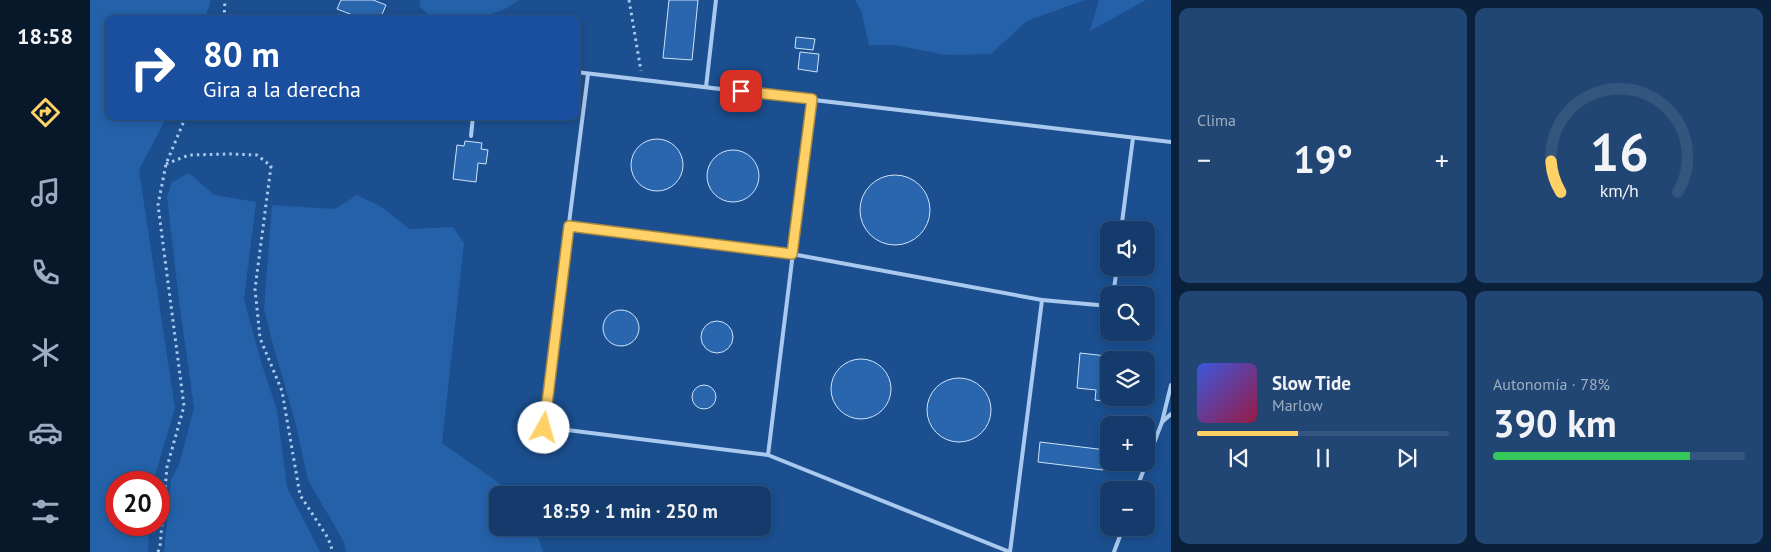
<!DOCTYPE html>
<html lang="es">
<meta charset="utf-8">
<style>
:root{--surface:#143b6b;--page:#214673;--text:#f1f3f6;--muted:#9dadc1;--line:#33557e;--accent:#ffd166}
body{margin:0;font-family:"PT Sans",sans-serif;background:var(--page);color:var(--text);height:100vh;display:flex;flex-direction:column;font-size:19px;white-space:nowrap}
*{box-sizing:border-box;margin:0}
p{font-size:16px;color:var(--muted)}
.icon{flex:none;width:28px;height:28px;fill:none;stroke:currentColor;stroke-width:2;stroke-linecap:round;stroke-linejoin:round}
.map{position:relative;flex:1;overflow:hidden}
.drawer{display:flex;flex-direction:column;gap:8px;padding:8px;background:#0b203b;width:600px}
.drawer>*{flex:none}
.banner{position:absolute;left:15px;top:15px;width:475px;height:105px;border-radius:10px;box-shadow:0 2px 8px #0003,0 0 0 1px var(--line);background:#1a4fa0;color:#fff;overflow:hidden}
.tools{position:absolute;left:1010px;top:221px;display:grid;gap:10px}
.tools a{display:grid;place-items:center;width:55px;height:55px;border-radius:10px;background:var(--surface);box-shadow:0 2px 8px #0003,0 0 0 1px var(--line);font-size:25px}
.speed{position:absolute;left:15px;top:471px;display:flex;gap:10px;font-size:25px;font-weight:700;text-align:center}
.speed>*{display:grid;place-content:center;width:65px;height:65px;border-radius:50%;background:var(--surface);box-shadow:0 2px 8px #0003,0 0 0 1px var(--line);line-height:1}
.speed .limit{border:8px solid #d22;background:#fff;color:#111}
.pin{position:absolute;display:grid;place-items:center;width:42px;height:42px;color:#fff;margin:-21px;border-radius:10px;box-shadow:0 2px 8px #0006}
.me{position:absolute;width:55px;margin:-28px;rotate:7deg;stroke-linejoin:round;filter:drop-shadow(0 0 4px #0008)}
.turn{display:flex;align-items:center;gap:18px;height:105px;padding:0 15px;font-size:22px}
.turn .icon{width:65px;height:65px;stroke-width:2.5}
.turn b{display:block;font-size:35px;line-height:42px}
.big{font-size:38px;font-weight:600;line-height:1.1}
.drawer .widget{flex:1;display:flex;flex-direction:column;justify-content:center;gap:8px;min-width:0;padding:0 18px;border-radius:10px;background:var(--page)}
.drawer .dial{align-items:center;gap:0}
.dial svg{height:130px;overflow:visible;fill:none;stroke:var(--line);stroke-width:7;stroke-linecap:round;text-anchor:middle}
.dial text{fill:var(--text);stroke:none}
.song{display:flex;align-items:center;gap:15px}
.cover{width:60px;height:60px;border-radius:8px;background:linear-gradient(135deg,hsl(230 70% 55%),hsl(340 70% 35%))}
.played{height:5px;border-radius:2px;background:linear-gradient(90deg,var(--accent) 40%,var(--line) 40%)}
.keys{display:flex;justify-content:space-around;direction:ltr}
.heat{display:flex;justify-content:space-between;align-items:center;font-size:28px;direction:ltr}
.charge{height:8px;border-radius:4px;background:linear-gradient(90deg,#34c759 78%,var(--line) 0)}
.drawer .tiles{flex:1;display:grid;gap:8px;grid-template-columns:repeat(2,1fr)}
.trip{position:absolute;left:399px;top:486px;width:282px;height:50px;border-radius:10px;background:var(--surface);box-shadow:0 2px 8px #0003,0 0 0 1px var(--line);font-weight:600;line-height:50px;text-align:center}
main{display:flex;flex:1;min-height:0}
.dock{display:flex;flex-direction:column;width:90px;justify-content:space-around;align-items:center;background:#08182b;color:var(--muted)}
.dock .icon{width:35px;height:35px}
.dock .on{color:var(--accent)}
.dock b{font-size:22px;color:var(--text)}
.map>svg:first-child{display:block}
.green{fill:#2461a8}
.building{fill:#2a66ad;stroke:#cfe3fa}
.lines{fill:none;stroke-linecap:round;stroke-linejoin:round}
.path{stroke:#a9c9ee;stroke-width:3;stroke-dasharray:2.5 4;stroke-linecap:butt}
.service{stroke:#a9c9ee;stroke-width:4}
.route-casing{stroke:#a68842;stroke-width:12}
.route{stroke:#ffd166;stroke-width:9}
</style>
<main>
<nav class="dock">
<b>18:58</b>
<svg class="icon on" aria-label="directions" viewBox="0 0 24 24"><path d="M12 3l9 9-9 9-9-9zM9 14v-3h6M13 9l2 2-2 2"/></svg>
<svg class="icon" aria-label="music" viewBox="0 0 24 24"><path d="M9 18V5l10-2v13"/><circle cx="6" cy="18" r="3"/><circle cx="16" cy="16" r="3"/></svg>
<svg class="icon" aria-label="phone" viewBox="0 0 24 24"><path d="M5 4h4l2 5-3 2q2 4 5 5l2-3 5 2v4C11 20 4 13 5 4z"/></svg>
<svg class="icon" aria-label="climate" viewBox="0 0 24 24"><path d="M12 3v18M4 7l16 10M4 17L20 7"/></svg>
<svg class="icon" aria-label="car" viewBox="0 0 24 24"><path d="M5 17H2v-5l4-1 3-4h7l3 4 3 1v5h-3M9 17h6M6 11h13"/><circle cx="7" cy="17" r="2"/><circle cx="17" cy="17" r="2"/></svg>
<svg class="icon" aria-label="filters" viewBox="0 0 24 24"><path d="M4 7h16M4 17h16"/><circle cx="9" cy="7" r="2"/><circle cx="15" cy="17" r="2"/></svg>
</nav>
<div class="map">
<svg width="1081" height="552" viewBox="0 0 1081 552">
<rect width="100%" height="100%" fill="#1b4f8f"/>
<g class="green">
<polygon points="0,0 121,0 115,19 19,19 19,116 77,116 49,170 85,408 63,482 26,482 26,525 59,525 58,552 0,552"/>
<polygon points="330,0 429,0 413,10 386,19 343,19 330,7"/>
<polygon points="765,0 995,0 937,21 901,54 856,55 804,45 779,45 771,10"/>
<polygon points="1009,0 1056,0 1000,31"/>
<polygon points="99,173 124,195 166,202 154,299 171,362 187,410 197,487 230,552 74,552 81,480 89,465 104,408 89,301 77,197 82,182"/>
<polygon points="267,195 292,207 319,229 363,227 374,243 352,443 426,495 408,495 408,528 445,528 453,552 256,552 254,542 218,480 205,421 182,341 174,308 182,205 245,209"/>
</g>
<g class="building">
<polygon points="251,0 283,0 296,5 290,19 273,19 247,9"/>
<polygon points="579,0 608,0 602,60 573,58"/>
<polygon points="706,37 725,39 723,50 705,48"/>
<polygon points="710,52 729,54 727,72 708,69"/>
<circle cx="567" cy="165" r="26"/>
<polygon points="375,141 392,143 391,149 398,150 396,164 388,163 386,182 363,179 367,145 374,146"/>
<circle cx="643" cy="176" r="26"/>
<circle cx="805" cy="210" r="35"/>
<circle cx="531" cy="328" r="18"/>
<circle cx="627" cy="337" r="16"/>
<polygon points="990,353 1052,360 1019,360 1019,398 1026,398 1026,403 1005,400 1006,390 987,388"/>
<circle cx="771" cy="389" r="30"/>
<circle cx="869" cy="410" r="32"/>
<circle cx="614" cy="397" r="12"/>
<polygon points="950,442 1016,450 1013,470 948,462"/>
</g>
<g class="lines">
<g class="path">
<polyline points="539,0 551,71"/>
<polyline points="134,19 135,0"/>
<polyline points="76,164 99,155 140,154 167,155 181,166 165,289 170,338 192,391 210,495 238,538 243,552"/>
<polyline points="68,552 70,546 77,467 94,406 68,205 76,164 96,116"/>
</g>
<g class="service">
<polyline points="486,72 1081,142"/>
<polyline points="498,74 453,427 678,455"/>
<polyline points="616,87 626,0"/>
<polyline points="722,99 678,455 920,552"/>
<polyline points="381,136 383,116"/>
<polyline points="479,226 702,254 952,300 1019,306"/>
<polyline points="1031,230 1043,138"/>
<polyline points="1023,295 1027,268"/>
<polyline points="1072,422 1081,385"/>
<polyline points="1046,490 1072,422 1081,414"/>
<polyline points="920,552 952,300"/>
<polyline points="1024,552 1033,528"/>
</g>
</g>
<g class="lines">
<g class="route-casing">
<polyline id="route" points="454,428 479,226 702,254 722,99 651,91"/>
</g>
<use href="#route" class="route"/>
</g>
</svg>
<div class="tools">
<a><svg class="icon" aria-label="sound" viewBox="0 0 24 24"><path d="M4 9h4l5-4v14l-5-4H4zM17 9q2 3 0 6"/></svg></a>
<a><svg class="icon" aria-label="search" viewBox="0 0 24 24"><circle cx="10" cy="10" r="6"/><path d="M15 15l6 6"/></svg></a>
<a><svg class="icon" aria-label="layers" viewBox="0 0 24 24"><path d="M12 4l9 5-9 5-9-5zM3 14l9 5 9-5"/></svg></a>
<a>+</a>
<a>−</a>
</div>
<div class="speed"><div class="limit">20</div></div>
<div class="pin" style="left:651px;top:91px;background:#d93025"><svg class="icon" aria-label="arrive" viewBox="0 0 24 24"><path d="M6 21V4h12l-3 4 3 4H6"/></svg></div>
<svg class="me" style="left:454px;top:428px" viewBox="-20 -20 40 40"><circle r="19" fill="#fff"/><path d="M0-13L10 11 0 6-10 11z" fill="#ffd166"/></svg>
<div class="trip">18:59 · 1 min · 250 m</div>
<div class="banner">
<div class="turn"><svg class="icon" aria-label="right" viewBox="0 0 24 24"><path d="M7 20v-9h11M14 6l5 5-5 5"/></svg><div><b>80 m</b>Gira a la derecha</div></div>
</div>
</div>
<section class="drawer">
<div class="tiles">
<div class="widget"><p>Clima</p>
<div class="heat"><a>−</a><b class="big">19°</b><a>+</a></div>
</div>
<div class="widget dial"><svg viewBox="0 0 100 80">
<path d="M14 69A42 42 0 1 1 86 69"/>
<path d="M14 69A42 42 0 0 1 8 50" stroke="#ffd166"/>
<text x="50" y="56" font-size="32" font-weight="700">16</text>
<text x="50" y="72" font-size="11">km/h</text>
</svg></div>
<div class="widget">
<div class="song"><i class="cover"></i><div><b>Slow Tide</b><p>Marlow</p></div></div>
<div class="played"></div>
<div class="keys"><svg class="icon" aria-label="previous" viewBox="0 0 24 24"><path d="M18 5L8 12l10 7zM5 5v14"/></svg><svg class="icon" aria-label="pause" viewBox="0 0 24 24"><path d="M8 5v14M16 5v14"/></svg><svg class="icon" aria-label="next" viewBox="0 0 24 24"><path d="M6 5l10 7-10 7zM19 5v14"/></svg></div>
</div>
<div class="widget"><p>Autonomía · 78%</p><b class="big">390 km</b><div class="charge"></div></div>
</div>
</section>
</main>
